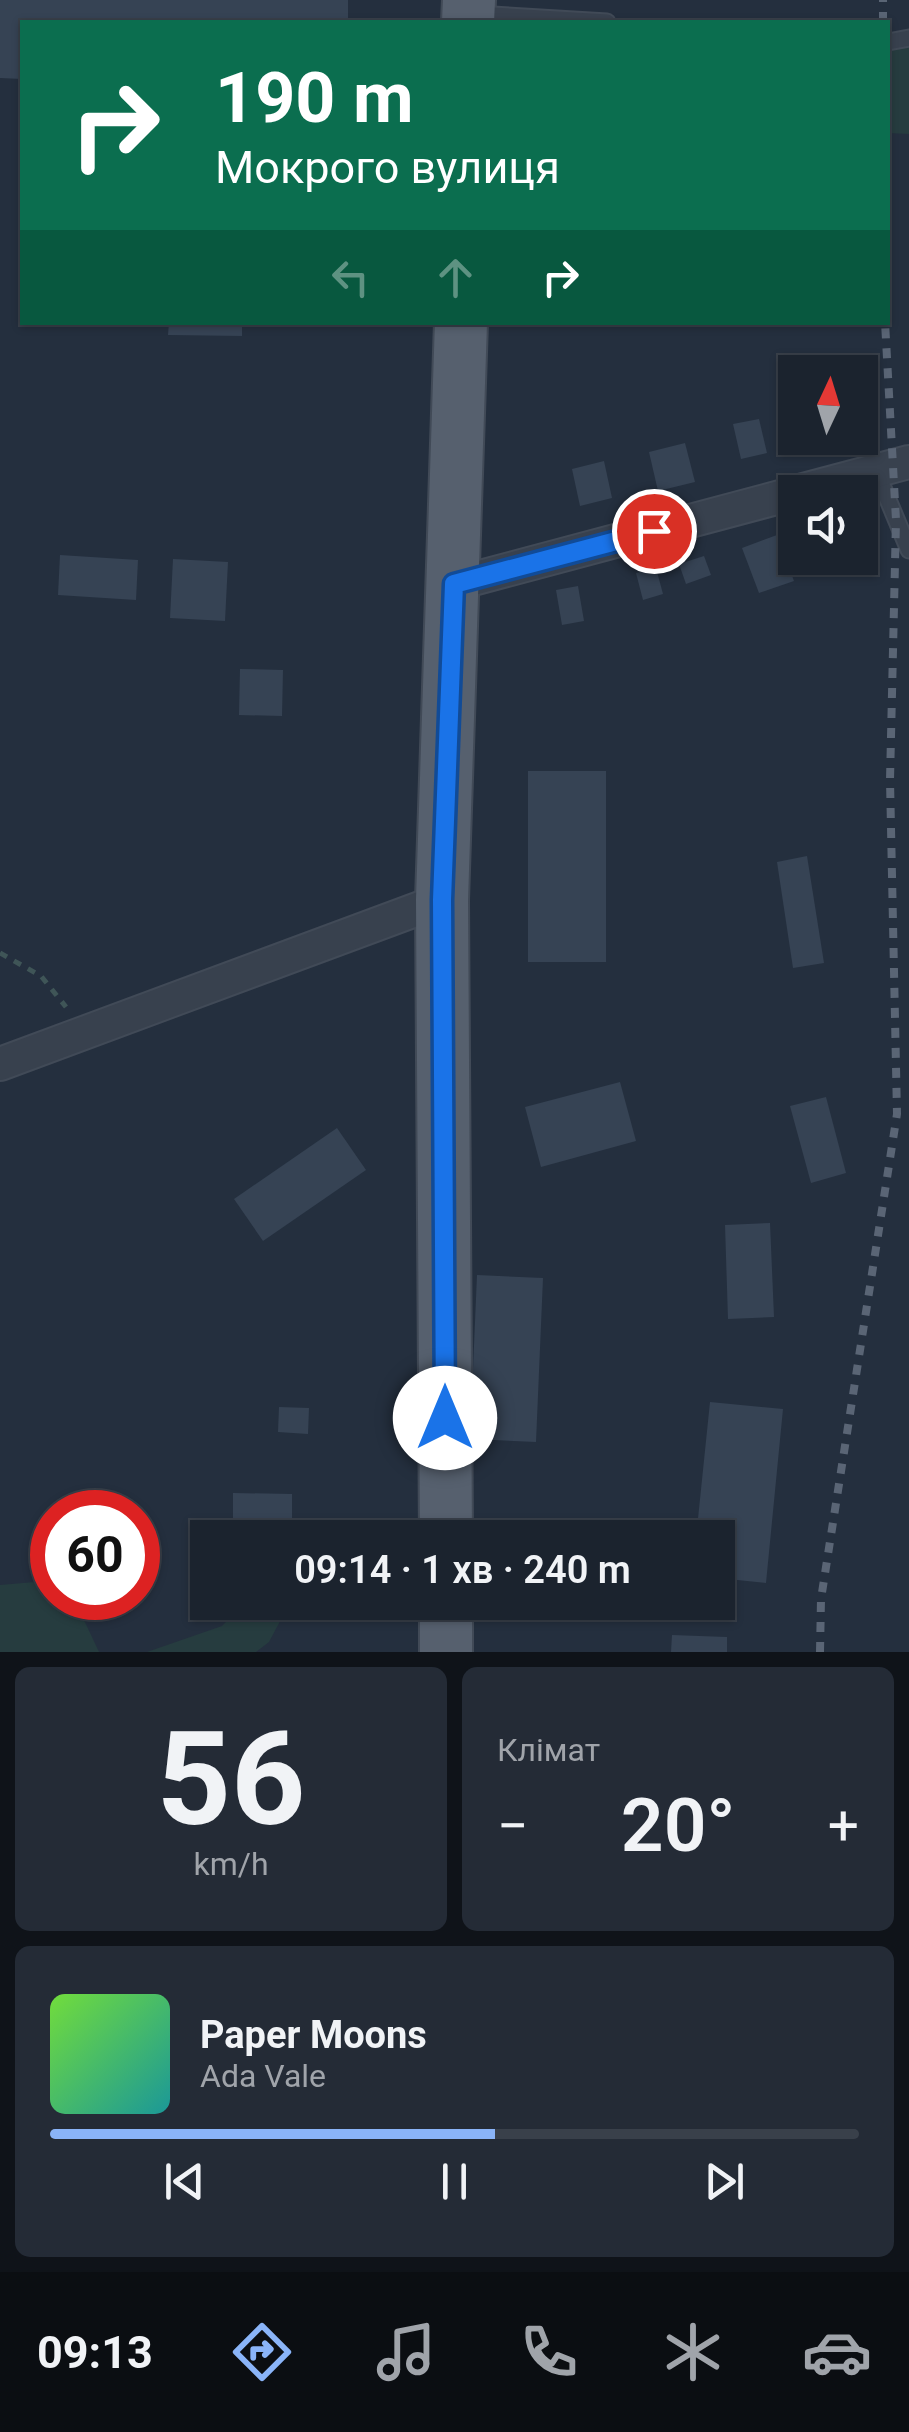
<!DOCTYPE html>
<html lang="uk">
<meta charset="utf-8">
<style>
:root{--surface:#1b232e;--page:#242b36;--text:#f1f3f6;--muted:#a0a4aa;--line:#39404a;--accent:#8ab4f8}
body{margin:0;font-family:Roboto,sans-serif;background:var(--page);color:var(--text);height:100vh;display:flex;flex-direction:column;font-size:38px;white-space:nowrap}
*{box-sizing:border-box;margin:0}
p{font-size:32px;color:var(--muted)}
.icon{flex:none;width:55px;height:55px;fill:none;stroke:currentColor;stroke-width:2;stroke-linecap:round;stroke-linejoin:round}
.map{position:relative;height:1652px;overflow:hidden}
.panel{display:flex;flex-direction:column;gap:15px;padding:15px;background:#0f1319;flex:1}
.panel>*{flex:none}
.guide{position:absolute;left:20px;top:20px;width:870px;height:305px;border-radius:0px;box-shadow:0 2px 8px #0004,0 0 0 2px var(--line);background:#0b6e4f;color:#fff;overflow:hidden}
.needle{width:65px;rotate:4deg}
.fabs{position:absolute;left:778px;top:355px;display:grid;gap:20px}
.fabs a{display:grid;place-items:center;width:100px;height:100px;border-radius:0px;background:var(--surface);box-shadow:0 2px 8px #0004,0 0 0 2px var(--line);font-size:50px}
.speed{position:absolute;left:30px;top:1490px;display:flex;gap:20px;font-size:50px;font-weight:700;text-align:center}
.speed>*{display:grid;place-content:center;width:130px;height:130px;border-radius:50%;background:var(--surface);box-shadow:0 2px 8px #0004,0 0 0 2px var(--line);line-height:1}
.speed .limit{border:15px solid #d22;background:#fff;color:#111}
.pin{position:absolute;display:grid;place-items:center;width:85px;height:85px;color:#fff;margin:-42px;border:5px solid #fff;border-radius:50%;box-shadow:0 2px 10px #0007}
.me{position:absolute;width:110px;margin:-55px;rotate:0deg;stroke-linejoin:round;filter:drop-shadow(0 0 8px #0008)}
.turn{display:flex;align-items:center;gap:35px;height:210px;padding:0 30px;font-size:45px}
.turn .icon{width:130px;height:130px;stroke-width:2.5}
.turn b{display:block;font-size:70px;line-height:85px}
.lanes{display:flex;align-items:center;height:95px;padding:0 30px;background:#0003;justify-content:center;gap:50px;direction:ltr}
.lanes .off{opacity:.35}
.big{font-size:75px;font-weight:600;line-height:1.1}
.panel .widget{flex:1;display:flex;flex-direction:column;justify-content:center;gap:15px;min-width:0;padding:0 35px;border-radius:15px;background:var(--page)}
.panel .dial{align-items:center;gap:0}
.dial b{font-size:130px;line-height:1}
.song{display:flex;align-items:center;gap:30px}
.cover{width:120px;height:120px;border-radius:15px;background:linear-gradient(135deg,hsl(100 70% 55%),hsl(180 70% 35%))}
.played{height:10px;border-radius:5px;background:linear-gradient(90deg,var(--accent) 55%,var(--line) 55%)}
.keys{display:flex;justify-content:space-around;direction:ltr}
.heat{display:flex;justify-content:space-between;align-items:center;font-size:55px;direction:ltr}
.panel .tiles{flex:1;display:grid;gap:15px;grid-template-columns:1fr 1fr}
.widget:last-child{grid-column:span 2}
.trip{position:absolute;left:190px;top:1520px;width:545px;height:100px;border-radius:0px;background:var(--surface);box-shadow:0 2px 8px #0004,0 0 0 2px var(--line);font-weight:600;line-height:100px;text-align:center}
.menu{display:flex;height:160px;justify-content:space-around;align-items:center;background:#0b0e12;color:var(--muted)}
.menu .icon{width:70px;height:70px}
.menu .selected{color:var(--accent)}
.menu b{font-size:45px;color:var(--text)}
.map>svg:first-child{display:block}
.green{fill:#263c3f}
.building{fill:#364354}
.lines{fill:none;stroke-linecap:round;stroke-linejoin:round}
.lane-casing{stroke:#414a57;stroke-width:19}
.street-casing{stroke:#414a57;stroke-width:36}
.primary-casing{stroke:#414a57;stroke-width:56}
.path{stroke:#3f5557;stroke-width:5;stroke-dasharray:8 8;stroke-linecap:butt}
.lane{stroke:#38414e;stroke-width:15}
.street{stroke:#38414e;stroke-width:32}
.primary{stroke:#56606e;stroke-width:52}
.rail{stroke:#5a6575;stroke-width:8;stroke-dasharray:10 10;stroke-linecap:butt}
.route-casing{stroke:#114b97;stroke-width:25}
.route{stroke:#1a73e8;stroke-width:18}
</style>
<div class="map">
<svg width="909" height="1652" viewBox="0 0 909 1652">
<rect width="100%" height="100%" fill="#242f3e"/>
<g class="green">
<polygon points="909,38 909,134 888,133 888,42"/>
<polygon points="46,1581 64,1612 84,1620 99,1652 0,1652 0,1585"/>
<polygon points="245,1603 279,1603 286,1610 269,1642 256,1652 147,1652 222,1626"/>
</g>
<g class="building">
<polygon points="0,0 348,0 348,22 22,22 22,79 0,78"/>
<polygon points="169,322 242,322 242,336 168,335"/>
<polygon points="759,419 767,453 741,459 733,424"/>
<polygon points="685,443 695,482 658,491 649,452"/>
<polygon points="604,461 612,498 580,506 572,469"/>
<polygon points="777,535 794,581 759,593 742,548"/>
<polygon points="60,555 138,560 136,600 58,595"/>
<polygon points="704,556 711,575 686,584 679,564"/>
<polygon points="173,559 228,562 225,621 170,618"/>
<polygon points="656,568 663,594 643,600 636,573"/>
<polygon points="578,586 584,621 562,625 556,590"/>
<polygon points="240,669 283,670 282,716 239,715"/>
<rect x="528" y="771" width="78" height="191"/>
<polygon points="807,856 824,963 793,968 777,862"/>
<polygon points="620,1082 636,1141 541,1167 525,1107"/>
<polygon points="826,1097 846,1173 811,1183 790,1106"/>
<polygon points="337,1128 366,1170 263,1241 234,1199"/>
<polygon points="770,1223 774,1317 728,1319 725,1225"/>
<polygon points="477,1275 543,1278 536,1442 470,1439"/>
<polygon points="710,1402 783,1409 766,1583 718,1578 718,1538 696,1538"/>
<polygon points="279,1407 309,1408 308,1434 278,1432"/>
<polygon points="233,1493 292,1494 292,1523 233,1523"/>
<polygon points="672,1635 727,1637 727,1652 671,1652"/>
</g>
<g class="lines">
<g class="lane-casing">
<g id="lane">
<polyline points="476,14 607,22"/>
<polyline points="888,42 909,38"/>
<polyline points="876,471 909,550"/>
</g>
</g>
<g class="street-casing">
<g id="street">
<polyline points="796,492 909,462"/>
<polyline points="454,584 795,493"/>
<polyline points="0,1064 442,900"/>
</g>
</g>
<g class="primary-casing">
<g id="primary">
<polyline points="468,22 469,0"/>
<polyline points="446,1538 442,900 461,322"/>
<polyline points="446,1602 446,1652"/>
</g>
</g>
<polyline class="path" points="0,953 41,976 66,1007"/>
<use href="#lane" class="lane"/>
<use href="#street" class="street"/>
<use href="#primary" class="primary"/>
<g class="rail">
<polyline points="883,22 883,0"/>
<polyline points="820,1652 821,1599 897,1114 890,780 896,520 885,322"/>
</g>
</g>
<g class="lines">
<g class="route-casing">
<polyline id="route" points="445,1418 442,900 454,584 654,531"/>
</g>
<use href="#route" class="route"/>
</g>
</svg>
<div class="fabs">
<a><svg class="needle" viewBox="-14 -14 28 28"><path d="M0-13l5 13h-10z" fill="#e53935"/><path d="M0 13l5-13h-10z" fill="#a0a4aa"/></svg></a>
<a><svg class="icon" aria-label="sound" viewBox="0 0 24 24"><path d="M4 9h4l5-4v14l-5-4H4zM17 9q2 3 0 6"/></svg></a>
</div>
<div class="speed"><div class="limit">60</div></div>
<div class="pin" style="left:654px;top:531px;background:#d93025"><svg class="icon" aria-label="arrive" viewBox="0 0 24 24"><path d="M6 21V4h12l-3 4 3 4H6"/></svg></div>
<svg class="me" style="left:445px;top:1418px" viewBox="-20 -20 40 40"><circle r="19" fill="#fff"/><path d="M0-13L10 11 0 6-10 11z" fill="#1a73e8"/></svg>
<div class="trip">09:14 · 1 хв · 240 m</div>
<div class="guide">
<div class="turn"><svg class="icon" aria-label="right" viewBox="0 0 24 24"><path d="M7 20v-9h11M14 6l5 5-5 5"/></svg><div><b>190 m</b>Мокрого вулиця</div></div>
<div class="lanes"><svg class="icon off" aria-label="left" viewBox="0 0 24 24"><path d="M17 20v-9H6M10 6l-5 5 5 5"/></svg><svg class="icon off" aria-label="ahead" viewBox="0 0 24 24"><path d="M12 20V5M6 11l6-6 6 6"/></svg><svg class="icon" aria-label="right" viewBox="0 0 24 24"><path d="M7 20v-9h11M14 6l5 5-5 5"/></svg></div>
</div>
</div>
<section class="panel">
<div class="tiles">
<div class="widget dial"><b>56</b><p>km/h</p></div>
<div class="widget"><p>Клімат</p>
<div class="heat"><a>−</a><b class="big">20°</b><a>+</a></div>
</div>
<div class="widget">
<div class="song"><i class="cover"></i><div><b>Paper Moons</b><p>Ada Vale</p></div></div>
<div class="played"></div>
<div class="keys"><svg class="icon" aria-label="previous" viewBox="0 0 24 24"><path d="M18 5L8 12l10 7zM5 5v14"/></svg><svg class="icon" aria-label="pause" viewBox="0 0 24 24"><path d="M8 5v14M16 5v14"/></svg><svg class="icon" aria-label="next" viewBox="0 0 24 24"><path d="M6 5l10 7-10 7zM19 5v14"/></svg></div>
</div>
</div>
</section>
<nav class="menu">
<b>09:13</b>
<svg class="icon selected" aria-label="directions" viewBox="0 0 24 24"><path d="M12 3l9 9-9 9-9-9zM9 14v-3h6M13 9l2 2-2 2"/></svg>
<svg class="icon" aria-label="music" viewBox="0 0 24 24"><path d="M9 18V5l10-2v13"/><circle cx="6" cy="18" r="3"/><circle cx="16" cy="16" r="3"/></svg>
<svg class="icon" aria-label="phone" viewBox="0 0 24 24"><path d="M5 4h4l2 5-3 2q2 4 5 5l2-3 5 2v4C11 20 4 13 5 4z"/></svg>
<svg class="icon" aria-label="climate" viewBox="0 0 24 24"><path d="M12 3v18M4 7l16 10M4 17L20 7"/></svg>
<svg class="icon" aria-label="car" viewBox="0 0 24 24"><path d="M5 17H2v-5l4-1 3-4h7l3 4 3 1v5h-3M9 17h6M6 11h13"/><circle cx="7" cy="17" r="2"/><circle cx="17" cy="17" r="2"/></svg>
</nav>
